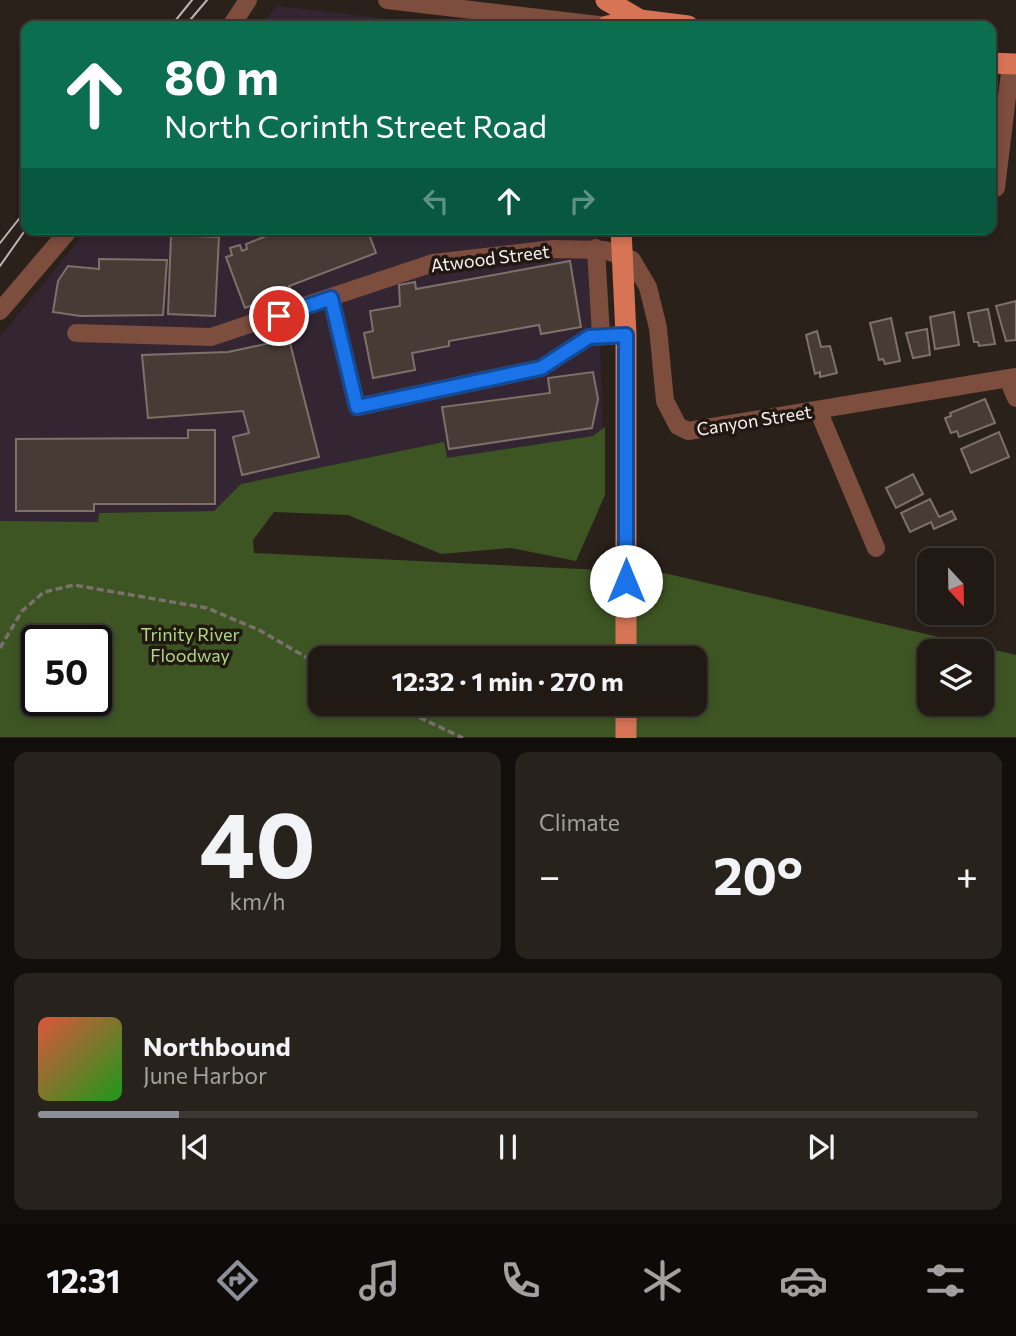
<!DOCTYPE html>
<meta charset="utf-8">
<style>
:root{--surface:#201914;--page:#28221d;--text:#f1f3f6;--muted:#a2a0a0;--line:#3d3834;--accent:#8c9099}
body{margin:0;font-family:Commissioner,sans-serif;background:var(--page);color:var(--text);height:100vh;display:flex;flex-direction:column;font-size:26px;white-space:nowrap}
*{box-sizing:border-box;margin:0}
p{font-size:23px;color:var(--muted)}
.icon{flex:none;width:38px;height:38px;fill:none;stroke:currentColor;stroke-width:2;stroke-linecap:round;stroke-linejoin:round}
.map{position:relative;height:738px;overflow:hidden}
.panel{display:flex;flex-direction:column;gap:14px;padding:14px;background:#120e0b;flex:1}
.panel>*{flex:none}
.banner{position:absolute;left:21px;top:21px;width:975px;height:214px;border-radius:14px;box-shadow:0 4px 10px #0003,0 0 0 2px var(--line);background:#0b6e4f;color:#fff;overflow:hidden}
.needle{width:46px;rotate:158deg}
.tools{position:absolute;left:917px;top:548px;display:grid;gap:14px}
.tools a{display:grid;place-items:center;width:77px;height:77px;border-radius:14px;background:var(--surface);box-shadow:0 4px 10px #0003,0 0 0 2px var(--line);font-size:35px}
.speed{position:absolute;left:21px;top:625px;display:flex;gap:14px;font-size:35px;font-weight:700;text-align:center}
.speed>*{display:grid;place-content:center;width:91px;height:91px;border-radius:50%;background:var(--surface);box-shadow:0 4px 10px #0003,0 0 0 2px var(--line);line-height:1}
.speed .limit{border:4px solid #111;border-radius:10px;background:#fff;color:#111}
.pin{position:absolute;display:grid;place-items:center;width:60px;height:60px;color:#fff;margin:-30px;border:4px solid #fff;border-radius:50%;box-shadow:0 2px 7px #0007}
.me{position:absolute;width:77px;margin:-38px;rotate:0deg;stroke-linejoin:round;filter:drop-shadow(0 0 5px #0008)}
.turn{display:flex;align-items:center;gap:24px;height:147px;padding:0 28px;font-size:32px}
.turn .icon{width:91px;height:91px;stroke-width:2.5}
.turn b{display:block;font-size:49px;line-height:60px}
.lanes{display:flex;align-items:center;height:66px;padding:0 28px;background:#0003;justify-content:center;gap:35px;direction:ltr}
.lanes .off{opacity:.35}
.big{font-size:52px;font-weight:700;line-height:1.1}
.panel .widget{flex:1;display:flex;flex-direction:column;justify-content:center;gap:10px;min-width:0;padding:0 24px;border-radius:14px;background:var(--page)}
.panel .dial{align-items:center;gap:0}
.dial b{font-size:91px;line-height:1}
.song{display:flex;align-items:center;gap:21px}
.cover{width:84px;height:84px;border-radius:10px;background:linear-gradient(135deg,hsl(10 70% 55%),hsl(120 70% 35%))}
.played{height:7px;border-radius:4px;background:linear-gradient(90deg,var(--accent) 15%,var(--line) 15%)}
.keys{display:flex;justify-content:space-around;direction:ltr}
.heat{display:flex;justify-content:space-between;align-items:center;font-size:38px;direction:ltr}
.panel .tiles{flex:1;display:grid;gap:14px;grid-template-columns:1fr 1fr}
.widget:last-child{grid-column:span 2}
.trip{position:absolute;left:308px;top:646px;width:399px;height:70px;border-radius:14px;background:var(--surface);box-shadow:0 4px 10px #0003,0 0 0 2px var(--line);font-weight:700;line-height:70px;text-align:center}
.tabs{display:flex;height:112px;justify-content:space-around;align-items:center;background:#0d0a08;color:var(--muted)}
.tabs .icon{width:49px;height:49px}
.tabs .active{color:var(--accent)}
.tabs b{font-size:32px;color:var(--text)}
.map>svg:first-child{display:block}
.industrial{fill:#342532}
.green{fill:#3d5523;fill-rule:evenodd}
.building{fill:#473c35;stroke:#7e716a;stroke-width:2}
.lines{fill:none;stroke-linecap:round;stroke-linejoin:round}
.path{stroke:#7a716c;stroke-width:3.5;stroke-dasharray:7 3.5;stroke-linecap:butt}
.minor{stroke:#7d4d3e;stroke-width:18}
.major{stroke:#d67455;stroke-width:21}
.tram{stroke:#beb6b1;stroke-width:2}
.route-casing{stroke:#114b97;stroke-width:18}
.route{stroke:#1a73e8;stroke-width:12}
.labels{text-anchor:middle;dominant-baseline:central;stroke-width:7;stroke-linejoin:round;paint-order:stroke}
.street-label{font-size:18px;fill:#f9f2ee;stroke:#211812}
.park-label{font-size:18px;fill:#add982;stroke:#211812}
</style>
<div class="map">
<svg width="1016" height="738" viewBox="0 0 1016 738">
<rect width="100%" height="100%" fill="#2b211b"/>
<g class="industrial">
<polygon points="277,6 449,26 260,26"/>
<polygon points="88,229 597,229 603,449 244,492 229,532 0,526 0,337"/>
</g>
<path class="green" d="M 605,427 L 605,495 L 576,561 L 511,548 L 441,554 L 348,515 L 274,512 L 253,540 L 254,553 L 664,573 L 1016,655 L 1016,737 L 0,737 L 0,521 L 98,522 L 99,513 L 214,511 L 241,484 L 444,442 L 447,458 L 593,436 ZM 37,640 L 96,640 L 96,700 L 37,700 ZM 929,651 L 982,651 L 982,704 L 929,704 ZM 320,658 L 695,658 L 695,704 L 320,704 Z"/>
<g class="building">
<polygon points="284,229 367,229 376,253 289,286 291,291 245,308 226,257 232,255 230,248 240,245 242,251 247,249 246,244"/>
<polygon points="171,235 219,237 215,316 168,314"/>
<polygon points="99,259 167,260 163,315 80,316 53,312 58,281 68,266 99,269"/>
<polygon points="570,261 581,327 541,334 539,325 449,341 449,346 412,353 415,370 373,378 364,333 373,331 370,311 400,306 399,285 415,282 416,289"/>
<polygon points="1016,301 1016,340 1006,341 996,306"/>
<polygon points="988,309 995,344 979,346 978,342 974,342 968,313"/>
<polygon points="954,312 959,345 935,349 930,317"/>
<polygon points="891,318 900,361 885,364 883,359 879,360 870,323"/>
<polygon points="927,329 930,355 913,358 906,333"/>
<polygon points="817,331 821,347 830,346 837,373 820,377 820,372 815,374 806,335"/>
<polygon points="289,339 319,457 242,475 233,437 249,433 243,411 148,418 142,355 228,352"/>
<polygon points="593,372 598,399 592,428 449,449 442,407 550,393 548,378"/>
<polygon points="985,399 995,423 959,437 957,431 951,433 945,418 951,416 950,413"/>
<polygon points="188,430 215,430 215,504 94,504 94,511 16,511 16,439 188,438"/>
<polygon points="999,432 1009,457 971,473 961,449"/>
<polygon points="913,474 923,494 896,508 886,488"/>
<polygon points="930,499 939,517 952,511 956,519 934,529 931,522 910,532 901,513"/>
</g>
<g class="lines">
<g class="path">
<polyline points="0,648 22,611 44,592 74,585 207,608 259,630 320,665"/>
<polyline points="391,704 463,738"/>
</g>
<g class="minor">
<polyline points="387,0 607,26"/>
<polyline points="231,26 248,0"/>
<polyline points="996,188 1011,64"/>
<polyline points="596,248 601,336"/>
<polyline points="331,298 357,407 541,368 589,337 626,335"/>
<polyline points="0,311 70,229"/>
<polyline points="76,333 211,337 433,263 553,249 605,250 632,260 648,287 658,328 665,401 678,426 688,431 1016,377"/>
<polyline points="1008,379 1016,398"/>
<polyline points="818,410 876,548"/>
</g>
<g class="major">
<polyline points="606,0 640,20"/>
<polyline points="607,26 640,20 688,26"/>
<polyline points="990,63 1016,64"/>
<polyline points="621,229 626,335 626,658"/>
<polyline points="626,704 626,738"/>
</g>
<g class="tram">
<polyline points="171,26 192,0"/>
<polyline points="185,26 207,0"/>
<polyline points="0,243 26,210"/>
<polyline points="0,266 26,229"/>
</g>
</g>
<g class="lines">
<g class="route-casing">
<polyline id="route" points="279,316 331,298 357,407 541,368 589,337 626,335 626,581"/>
</g>
<use href="#route" class="route"/>
</g>
<g class="labels">
<g class="street-label">
<text transform="translate(490 258) rotate(-7)">Atwood Street</text>
<text transform="translate(754 420) rotate(-9)">Canyon Street</text>
</g>
<g class="park-label">
<text x="190" y="634">Trinity River<tspan x="190" dy="21">Floodway</tspan></text>
</g>
</g>
</svg>
<div class="tools">
<a><svg class="needle" viewBox="-14 -14 28 28"><path d="M0-13l5 13h-10z" fill="#e53935"/><path d="M0 13l5-13h-10z" fill="#a2a0a0"/></svg></a>
<a><svg class="icon" aria-label="layers" viewBox="0 0 24 24"><path d="M12 4l9 5-9 5-9-5zM3 14l9 5 9-5"/></svg></a>
</div>
<div class="speed"><div class="limit">50</div></div>
<div class="pin" style="left:279px;top:316px;background:#d93025"><svg class="icon" aria-label="arrive" viewBox="0 0 24 24"><path d="M6 21V4h12l-3 4 3 4H6"/></svg></div>
<svg class="me" style="left:626px;top:581px" viewBox="-20 -20 40 40"><circle r="19" fill="#fff"/><path d="M0-13L10 11 0 6-10 11z" fill="#1a73e8"/></svg>
<div class="trip">12:32 · 1 min · 270 m</div>
<div class="banner">
<div class="turn"><svg class="icon" aria-label="ahead" viewBox="0 0 24 24"><path d="M12 20V5M6 11l6-6 6 6"/></svg><div><b>80 m</b>North Corinth Street Road</div></div>
<div class="lanes"><svg class="icon off" aria-label="left" viewBox="0 0 24 24"><path d="M17 20v-9H6M10 6l-5 5 5 5"/></svg><svg class="icon" aria-label="ahead" viewBox="0 0 24 24"><path d="M12 20V5M6 11l6-6 6 6"/></svg><svg class="icon off" aria-label="right" viewBox="0 0 24 24"><path d="M7 20v-9h11M14 6l5 5-5 5"/></svg></div>
</div>
</div>
<section class="panel">
<div class="tiles">
<div class="widget dial"><b>40</b><p>km/h</p></div>
<div class="widget"><p>Climate</p>
<div class="heat"><a>−</a><b class="big">20°</b><a>+</a></div>
</div>
<div class="widget">
<div class="song"><i class="cover"></i><div><b>Northbound</b><p>June Harbor</p></div></div>
<div class="played"></div>
<div class="keys"><svg class="icon" aria-label="previous" viewBox="0 0 24 24"><path d="M18 5L8 12l10 7zM5 5v14"/></svg><svg class="icon" aria-label="pause" viewBox="0 0 24 24"><path d="M8 5v14M16 5v14"/></svg><svg class="icon" aria-label="next" viewBox="0 0 24 24"><path d="M6 5l10 7-10 7zM19 5v14"/></svg></div>
</div>
</div>
</section>
<nav class="tabs">
<b>12:31</b>
<svg class="icon active" aria-label="directions" viewBox="0 0 24 24"><path d="M12 3l9 9-9 9-9-9zM9 14v-3h6M13 9l2 2-2 2"/></svg>
<svg class="icon" aria-label="music" viewBox="0 0 24 24"><path d="M9 18V5l10-2v13"/><circle cx="6" cy="18" r="3"/><circle cx="16" cy="16" r="3"/></svg>
<svg class="icon" aria-label="phone" viewBox="0 0 24 24"><path d="M5 4h4l2 5-3 2q2 4 5 5l2-3 5 2v4C11 20 4 13 5 4z"/></svg>
<svg class="icon" aria-label="climate" viewBox="0 0 24 24"><path d="M12 3v18M4 7l16 10M4 17L20 7"/></svg>
<svg class="icon" aria-label="car" viewBox="0 0 24 24"><path d="M5 17H2v-5l4-1 3-4h7l3 4 3 1v5h-3M9 17h6M6 11h13"/><circle cx="7" cy="17" r="2"/><circle cx="17" cy="17" r="2"/></svg>
<svg class="icon" aria-label="filters" viewBox="0 0 24 24"><path d="M4 7h16M4 17h16"/><circle cx="9" cy="7" r="2"/><circle cx="15" cy="17" r="2"/></svg>
</nav>
